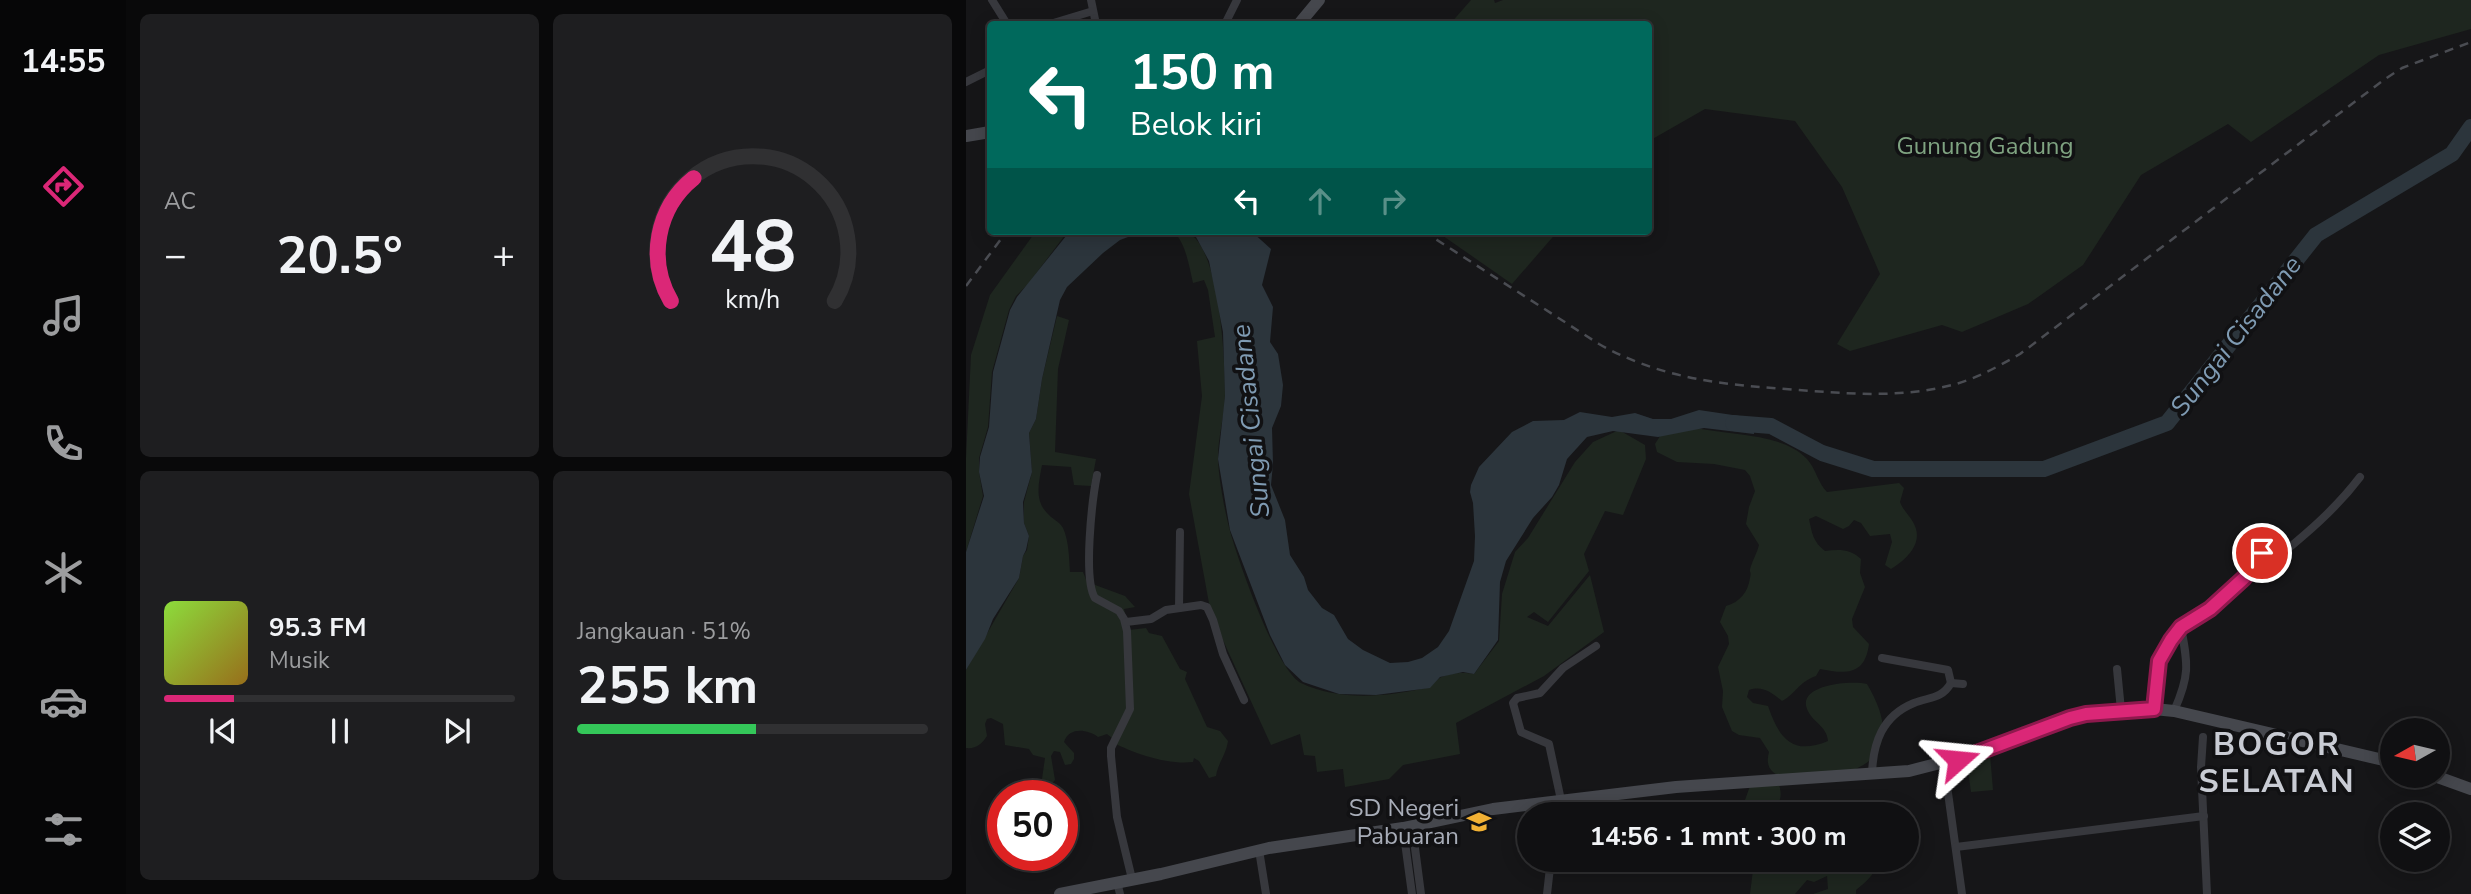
<!DOCTYPE html>
<html lang="id">
<meta charset="utf-8">
<style>
:root{--surface:#101012;--page:#1e1e20;--text:#f1f3f6;--muted:#9c9d9f;--line:#303032;--accent:#db2777}
body{margin:0;font-family:"Nunito Sans",sans-serif;background:var(--page);color:var(--text);height:100vh;display:flex;flex-direction:column;font-size:26px;white-space:nowrap}
*{box-sizing:border-box;margin:0}
p{font-size:23px;color:var(--muted)}
.icon{flex:none;width:38px;height:38px;fill:none;stroke:currentColor;stroke-width:2;stroke-linecap:round;stroke-linejoin:round}
.map{position:relative;flex:1;overflow:hidden}
.drawer{display:flex;flex-direction:column;gap:14px;padding:14px;background:#09090a;width:840px}
.drawer>*{flex:none}
.banner{position:absolute;left:21px;top:21px;width:665px;height:214px;border-radius:7px;box-shadow:0 4px 18px #0003,0 0 0 2px var(--line);background:#00695c;color:#fff;overflow:hidden}
.needle{width:46px;rotate:262deg}
.controls{position:absolute;left:1414px;top:718px;display:grid;gap:14px}
.controls a{display:grid;place-items:center;width:70px;height:70px;border-radius:50%;background:var(--surface);box-shadow:0 4px 18px #0003,0 0 0 2px var(--line);font-size:35px}
.speed{position:absolute;left:21px;top:780px;display:flex;gap:14px;font-size:35px;font-weight:700;text-align:center}
.speed>*{display:grid;place-content:center;width:91px;height:91px;border-radius:50%;background:var(--surface);box-shadow:0 4px 18px #0003,0 0 0 2px var(--line);line-height:1}
.speed .limit{border:10px solid #d22;background:#fff;color:#111}
.pin{position:absolute;display:grid;place-items:center;width:60px;height:60px;color:#fff;margin:-30px;border:4px solid #fff;border-radius:50%;box-shadow:0 2px 7px #0007}
.me{position:absolute;width:77px;margin:-38px;rotate:72deg;stroke-linejoin:round;filter:drop-shadow(0 0 5px #0008)}
.turn{display:flex;align-items:center;gap:24px;height:147px;padding:0 28px;font-size:32px}
.turn .icon{width:91px;height:91px;stroke-width:2.5}
.turn b{display:block;font-size:49px;line-height:60px}
.lanes{display:flex;align-items:center;height:66px;padding:0 28px;background:#0003;justify-content:center;gap:35px;direction:ltr}
.lanes .off{opacity:.35}
.big{font-size:52px;font-weight:700;line-height:1.1}
.drawer .tile{flex:1;display:flex;flex-direction:column;justify-content:center;gap:10px;min-width:0;padding:0 24px;border-radius:10px;background:var(--page)}
.drawer .dial{align-items:center;gap:0}
.dial svg{height:182px;overflow:visible;fill:none;stroke:var(--line);stroke-width:7;stroke-linecap:round;text-anchor:middle}
.dial text{fill:var(--text);stroke:none}
.song{display:flex;align-items:center;gap:21px}
.cover{width:84px;height:84px;border-radius:10px;background:linear-gradient(135deg,hsl(90 70% 55%),hsl(40 70% 35%))}
.played{height:7px;border-radius:4px;background:linear-gradient(90deg,var(--accent) 20%,var(--line) 20%)}
.keys{display:flex;justify-content:space-around;direction:ltr}
.heat{display:flex;justify-content:space-between;align-items:center;font-size:38px;direction:ltr}
.charge{height:10px;border-radius:5px;background:linear-gradient(90deg,#34c759 51%,var(--line) 0)}
.drawer .tiles{flex:1;display:grid;gap:14px;grid-template-columns:repeat(2,1fr)}
.trip{position:absolute;left:551px;top:802px;width:402px;height:70px;border-radius:35px;background:var(--surface);box-shadow:0 4px 18px #0003,0 0 0 2px var(--line);font-weight:700;line-height:70px;text-align:center}
main{display:flex;flex:1;min-height:0}
.dock{display:flex;flex-direction:column;width:126px;justify-content:space-around;align-items:center;background:#060607;color:var(--muted)}
.dock .icon{width:49px;height:49px}
.dock .active{color:var(--accent)}
.dock b{font-size:32px;color:var(--text)}
.map>svg:first-child{display:block}
.green{fill:#1e261f}
.water{fill:#2c353c}
.lines{fill:none;stroke-linecap:round;stroke-linejoin:round}
.river{stroke:#2c353c;stroke-width:16}
.street{stroke:#37383d;stroke-width:8}
.secondary{stroke:#45474d;stroke-width:12}
.rail{stroke:#4a4c52;stroke-width:2.5;stroke-dasharray:9 7;stroke-linecap:butt}
.route-casing{stroke:#8e194d;stroke-width:18}
.route{stroke:#db2777;stroke-width:12}
.labels{text-anchor:middle;dominant-baseline:central;stroke-width:7;stroke-linejoin:round;paint-order:stroke}
.park-label{font-size:24px;fill:#7fa381;stroke:#111113}
.poi-label{font-size:24px;fill:#a8adb8;stroke:#111113;text-anchor:end}
.water-label{font-size:26px;font-style:italic;fill:#7f9bb3;stroke:#111113}
.district-label{font-size:32px;font-weight:bold;letter-spacing:2px;fill:#c9ccd4;stroke:#111113}
</style>
<main>
<nav class="dock">
<b>14:55</b>
<svg class="icon active" aria-label="directions" viewBox="0 0 24 24"><path d="M12 3l9 9-9 9-9-9zM9 14v-3h6M13 9l2 2-2 2"/></svg>
<svg class="icon" aria-label="music" viewBox="0 0 24 24"><path d="M9 18V5l10-2v13"/><circle cx="6" cy="18" r="3"/><circle cx="16" cy="16" r="3"/></svg>
<svg class="icon" aria-label="phone" viewBox="0 0 24 24"><path d="M5 4h4l2 5-3 2q2 4 5 5l2-3 5 2v4C11 20 4 13 5 4z"/></svg>
<svg class="icon" aria-label="climate" viewBox="0 0 24 24"><path d="M12 3v18M4 7l16 10M4 17L20 7"/></svg>
<svg class="icon" aria-label="car" viewBox="0 0 24 24"><path d="M5 17H2v-5l4-1 3-4h7l3 4 3 1v5h-3M9 17h6M6 11h13"/><circle cx="7" cy="17" r="2"/><circle cx="17" cy="17" r="2"/></svg>
<svg class="icon" aria-label="filters" viewBox="0 0 24 24"><path d="M4 7h16M4 17h16"/><circle cx="9" cy="7" r="2"/><circle cx="15" cy="17" r="2"/></svg>
</nav>
<section class="drawer">
<div class="tiles">
<div class="tile"><p>AC</p>
<div class="heat"><a>−</a><b class="big">20.5°</b><a>+</a></div>
</div>
<div class="tile dial"><svg viewBox="0 0 100 80">
<path d="M14 69A42 42 0 1 1 86 69"/>
<path d="M14 69A42 42 0 0 1 24 15" stroke="#db2777"/>
<text x="50" y="56" font-size="32" font-weight="700">48</text>
<text x="50" y="72" font-size="11">km/h</text>
</svg></div>
<div class="tile">
<div class="song"><i class="cover"></i><div><b>95.3 FM</b><p>Musik</p></div></div>
<div class="played"></div>
<div class="keys"><svg class="icon" aria-label="previous" viewBox="0 0 24 24"><path d="M18 5L8 12l10 7zM5 5v14"/></svg><svg class="icon" aria-label="pause" viewBox="0 0 24 24"><path d="M8 5v14M16 5v14"/></svg><svg class="icon" aria-label="next" viewBox="0 0 24 24"><path d="M6 5l10 7-10 7zM19 5v14"/></svg></div>
</div>
<div class="tile"><p>Jangkauan · 51%</p><b class="big">255 km</b><div class="charge"></div></div>
</div>
</section>
<div class="map">
<svg width="1505" height="894" viewBox="0 0 1505 894">
<rect width="100%" height="100%" fill="#161618"/>
<g class="green">
<polygon points="505,0 528,0 529,3 537,0 1505,0 1505,29 1413,55 1285,142 1262,124 1175,175 1117,265 1062,304 996,332 976,325 884,351 871,344 914,274 876,187 829,121 739,109 683,141 682,24 484,24"/>
<polygon points="70,231 102,231 63,283 50,296 43,310 26,372 22,427 13,458 13,472 17,496 0,552 0,458 5,355 24,295"/>
<path d="M 207,231 C 215,231 224,232 230,239 C 254,267 259,357 259,394 C 259,415 252,436 252,457 C 252,475 259,513 264,531 C 272,560 310,670 335,683 C 372,701 420,697 460,688 C 466,687 467,683 472,679 C 481,673 497,672 508,674 L 533,641 L 536,594 L 549,552 L 562,538 L 609,462 L 627,442 L 653,430 L 679,445 L 680,459 L 657,515 L 639,511 L 618,554 L 623,571 L 582,622 L 568,612 L 561,617 L 582,626 L 624,575 L 638,632 L 578,676 L 490,723 L 494,754 L 437,765 L 423,779 L 379,787 L 377,769 L 351,772 L 349,756 L 338,755 L 334,734 L 305,745 L 245,614 L 223,494 L 236,396 L 231,341 L 249,337 L 242,290 L 238,280 L 227,283 C 223,266 220,243 207,231 Z"/>
<polygon points="470,231 592,231 546,284"/>
<path d="M 91,316 L 103,320 L 92,369 L 89,452 L 130,459 L 125,486 L 108,485 L 105,467 L 76,465 C 73,482 68,499 81,513 C 86,519 93,521 97,528 C 103,541 103,558 104,572 L 117,572 L 121,582 L 159,596 L 169,607 L 158,609 L 163,630 L 180,628 L 183,633 L 196,636 L 214,669 L 221,672 L 219,679 L 241,727 L 254,731 L 262,741 C 260,755 252,763 250,776 L 243,778 L 233,761 L 228,758 L 227,762 C 202,765 169,754 146,742 L 146,738 L 141,734 L 132,737 C 121,729 103,727 98,742 L 108,753 L 108,759 L 105,764 L 99,765 L 94,752 L 88,751 L 85,756 L 89,780 L 85,785 L 79,785 L 76,779 L 79,758 L 67,755 L 63,749 L 39,745 L 37,724 L 25,718 L 21,719 L 19,724 L 21,736 C 16,744 10,749 0,748 L 0,670 L 53,578 L 57,556 L 61,550 L 63,536 L 58,523 L 58,502 L 66,472 L 63,433 L 70,419 L 76,379 Z"/>
<path d="M 727,427 C 761,436 816,432 841,459 C 850,469 852,483 861,492 L 933,483 L 938,488 L 934,502 C 937,510 943,515 947,522 C 959,542 941,559 925,569 L 919,565 L 926,542 L 924,534 L 904,536 L 895,523 L 888,520 L 883,526 L 877,529 L 850,516 L 843,519 C 846,533 847,542 859,551 C 873,549 885,549 895,559 L 894,573 L 899,587 L 886,619 L 887,627 L 903,644 C 899,676 879,674 854,669 L 850,676 C 831,683 831,693 816,701 C 806,693 797,685 783,690 L 781,697 L 787,703 L 802,706 C 813,738 826,756 862,741 C 861,726 846,722 841,709 C 831,684 887,680 901,684 C 937,744 910,776 844,777 C 833,777 816,780 807,772 C 801,767 801,759 803,752 L 794,738 L 773,735 L 766,731 L 756,707 L 757,691 L 752,667 L 763,644 L 762,636 L 754,622 L 760,606 C 774,602 782,592 784,578 C 786,569 782,575 785,566 C 787,559 791,553 793,545 L 780,524 L 783,507 L 789,491 L 784,476 L 779,470 L 748,464 L 711,462 L 691,452 L 689,444 L 696,433 Z"/>
<polygon points="1024,754 1027,790 1005,792 1001,763"/>
<path d="M 812,782 C 818,797 814,808 798,814 C 794,815 785,814 780,814 L 779,800 L 784,786 Z"/>
<path d="M 782,859 L 910,859 C 911,874 901,881 890,890 L 890,894 L 847,894 L 862,889 L 861,876 L 848,882 L 841,880 L 829,894 L 784,894 L 787,870 Z"/>
</g>
<g class="water">
<polygon points="104,231 178,231 154,240 137,253 101,287 94,300 76,379 70,419 63,433 66,472 57,502 58,523 63,536 60,550 57,556 53,578 27,619 19,639 0,670 0,552 18,496 13,472 14,457 23,427 27,372 44,310 51,297"/>
<polygon points="220,231 285,231 305,249 296,285 307,307 304,342 312,354 317,385 315,406 306,428 307,464 305,485 319,520 324,555 338,577 342,590 356,608 368,615 382,639 397,650 424,663 442,662 456,658 472,647 483,631 508,561 509,536 507,503 504,492 505,485 513,467 546,432 567,421 598,420 614,412 646,417 669,413 687,419 705,419 733,410 787,418 788,434 738,428 692,437 647,431 621,437 601,459 593,485 586,497 567,518 540,561 534,582 532,640 508,674 497,672 474,677 464,688 410,695 373,694 337,682 319,665 304,635 264,530 252,459 259,396 257,332 243,261 230,237"/>
</g>
<g class="lines">
<polyline class="river" points="767,423 805,426 856,453 907,469 1078,469 1201,423 1350,235 1486,154 1505,127"/>
<g class="street">
<polyline points="26,0 41,24"/>
<polyline points="125,0 130,24"/>
<polyline points="84,24 127,11"/>
<polyline points="259,24 271,0"/>
<polyline points="0,82 24,70"/>
<path d="M 131,475 C 126,500 117,579 129,598 L 153,611 L 158,619 L 161,631 L 164,709 L 145,748 L 145,756 L 151,817 L 166,879"/>
<polyline points="213,608 214,532"/>
<polyline points="160,622 185,619 200,610 235,605 241,607 247,620 257,654 278,700"/>
<polyline points="916,658 982,670 985,683"/>
<polyline points="1151,669 1155,710"/>
<path d="M 1188,709 L 1193,661 L 1205,640 L 1215,627 L 1244,609 L 1278,578 L 1293,555 L 1298,554 L 1307,561 C 1339,535 1369,510 1394,477"/>
<path d="M 1208,711 C 1224,675 1222,665 1215,627"/>
<polyline points="1237,737 1235,767 1241,894"/>
<polyline points="978,764 996,894"/>
<path d="M 906,774 C 907,743 916,716 948,703 C 963,697 976,699 985,683 L 997,684"/>
<polyline points="595,800 583,744 555,732 547,703 551,698 574,693 597,668 630,646"/>
<polyline points="583,803 584,814"/>
<polyline points="446,825 455,894"/>
<polyline points="437,828 446,894"/>
<polyline points="990,847 1238,816"/>
<polyline points="293,850 300,894"/>
<polyline points="151,882 154,894"/>
<polyline points="581,894 585,859"/>
</g>
<g class="secondary">
<polyline points="333,24 353,0"/>
<polyline points="0,136 24,132"/>
<polyline points="1466,775 1505,789"/>
<polyline points="94,894 195,874 303,848 437,828 527,809 710,787 943,771 1005,755 1084,725 1120,714 1188,709 1208,711 1426,762"/>
</g>
<g class="rail">
<path d="M 457,231 L 633,344 C 697,380 761,385 833,390 C 884,394 935,398 986,385 C 1010,379 1033,366 1054,354 L 1419,79 L 1436,68 L 1505,42"/>
<polyline points="0,286 41,231"/>
</g>
</g>
<g class="lines">
<g class="route-casing">
<polyline id="route" points="992,760 1104,718 1120,714 1188,709 1193,661 1205,640 1215,627 1244,609 1278,578 1296,553"/>
</g>
<use href="#route" class="route"/>
</g>
<defs>
<g id="school-bare" transform="scale(1.89)"><path d="M0-5L7-2L0 1L-7-2ZM-4 1L0 2.5L4 1V4Q0 6-4 4Z" fill="#f2b134" stroke="#111113" stroke-width="2.5" paint-order="stroke"/></g>
</defs>
<g fill-rule="evenodd">
<use href="#school-bare" x="513" y="822"/>
</g>
<g class="labels">
<g class="park-label">
<text x="1019" y="146">Gunung Gadung</text>
</g>
<g class="poi-label">
<text x="493" y="808">SD Negeri<tspan x="493" dy="28">Pabuaran</tspan></text>
</g>
<g class="water-label">
<text transform="translate(1270 336) rotate(-52)">Sungai Cisadane</text>
<text transform="translate(285 421) rotate(-96)">Sungai Cisadane</text>
</g>
<g class="district-label">
<text x="1311" y="744">BOGOR<tspan x="1311" dy="37">SELATAN</tspan></text>
</g>
</g>
</svg>
<div class="controls">
<a><svg class="needle" viewBox="-14 -14 28 28"><path d="M0-13l5 13h-10z" fill="#e53935"/><path d="M0 13l5-13h-10z" fill="#9c9d9f"/></svg></a>
<a><svg class="icon" aria-label="layers" viewBox="0 0 24 24"><path d="M12 4l9 5-9 5-9-5zM3 14l9 5 9-5"/></svg></a>
</div>
<div class="speed"><div class="limit">50</div></div>
<div class="pin" style="left:1296px;top:553px;background:#d93025"><svg class="icon" aria-label="arrive" viewBox="0 0 24 24"><path d="M6 21V4h12l-3 4 3 4H6"/></svg></div>
<svg class="me" style="left:992px;top:760px" viewBox="-20 -20 40 40"><path d="M0-17L14 15 0 8-14 15z" fill="#db2777" stroke="#fff" stroke-width="4"/></svg>
<div class="trip">14:56 · 1 mnt · 300 m</div>
<div class="banner">
<div class="turn"><svg class="icon" aria-label="left" viewBox="0 0 24 24"><path d="M17 20v-9H6M10 6l-5 5 5 5"/></svg><div><b>150 m</b>Belok kiri</div></div>
<div class="lanes"><svg class="icon" aria-label="left" viewBox="0 0 24 24"><path d="M17 20v-9H6M10 6l-5 5 5 5"/></svg><svg class="icon off" aria-label="ahead" viewBox="0 0 24 24"><path d="M12 20V5M6 11l6-6 6 6"/></svg><svg class="icon off" aria-label="right" viewBox="0 0 24 24"><path d="M7 20v-9h11M14 6l5 5-5 5"/></svg></div>
</div>
</div>
</main>
